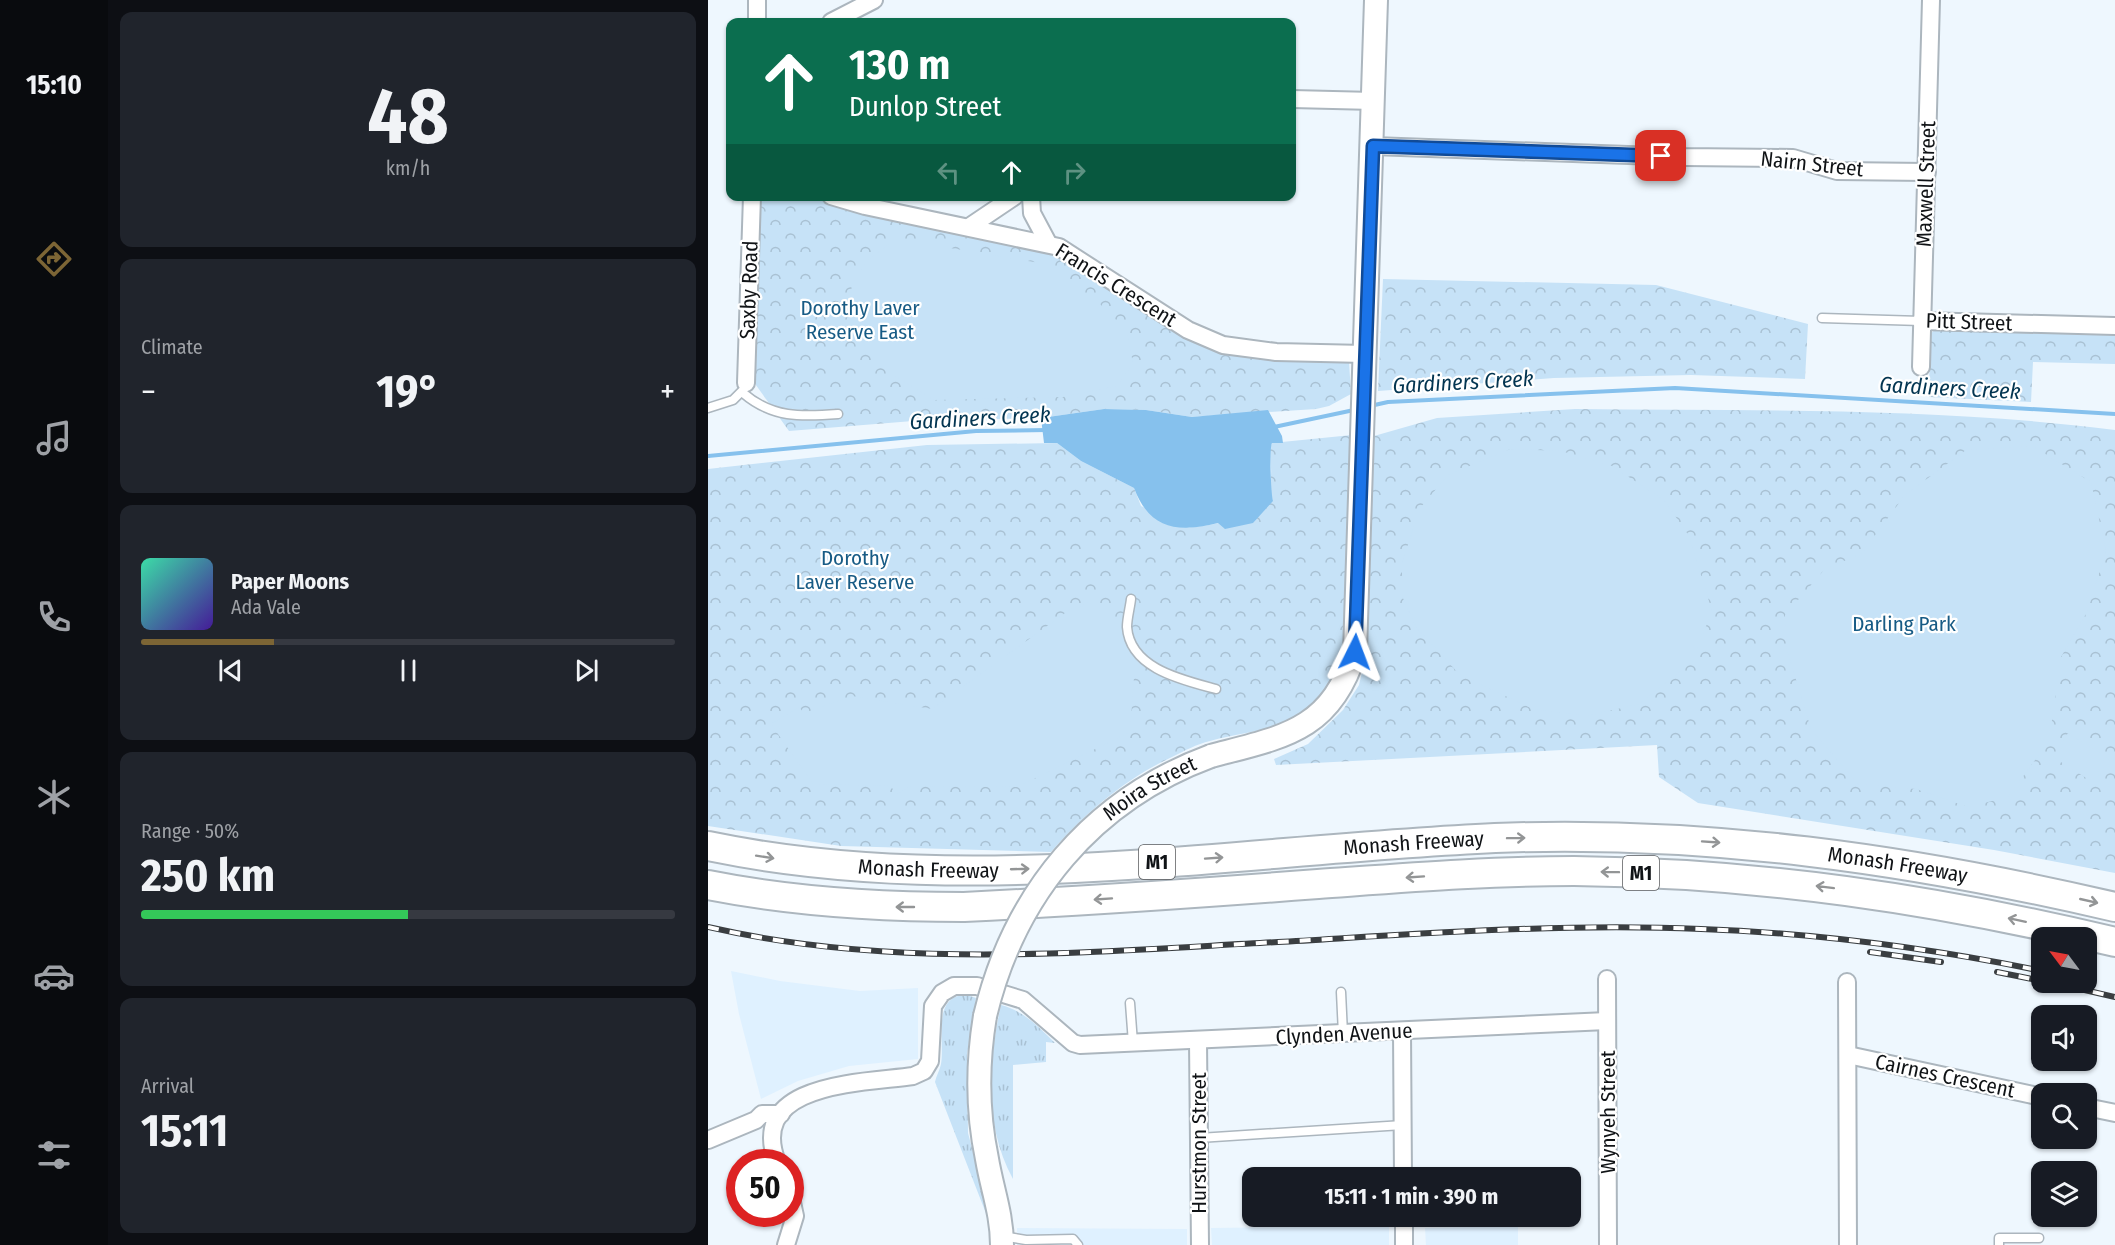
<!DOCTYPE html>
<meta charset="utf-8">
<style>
:root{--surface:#171b24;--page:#20242c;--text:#f1f3f6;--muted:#9ea1a6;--line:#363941;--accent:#7c6535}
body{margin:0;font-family:"Fira Sans Condensed",sans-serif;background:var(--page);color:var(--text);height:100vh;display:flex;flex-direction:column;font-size:22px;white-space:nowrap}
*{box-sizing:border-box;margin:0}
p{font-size:20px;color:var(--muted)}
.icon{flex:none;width:33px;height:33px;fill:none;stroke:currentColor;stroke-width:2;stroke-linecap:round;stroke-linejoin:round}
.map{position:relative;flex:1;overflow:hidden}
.drawer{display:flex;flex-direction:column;gap:12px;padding:12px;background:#0d0f14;width:600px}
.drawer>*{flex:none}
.top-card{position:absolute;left:18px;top:18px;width:570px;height:183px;border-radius:12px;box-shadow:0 2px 4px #0004;background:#0b6e4f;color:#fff;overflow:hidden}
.needle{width:39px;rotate:302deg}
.fabs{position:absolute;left:1323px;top:927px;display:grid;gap:12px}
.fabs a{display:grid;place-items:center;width:66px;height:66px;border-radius:12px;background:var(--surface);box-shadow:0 2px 4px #0004;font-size:30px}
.speed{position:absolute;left:18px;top:1149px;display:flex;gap:12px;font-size:30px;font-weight:700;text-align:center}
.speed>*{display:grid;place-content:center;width:78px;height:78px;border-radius:50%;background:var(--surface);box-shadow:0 2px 4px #0004;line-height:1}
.speed .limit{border:9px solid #d22;background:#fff;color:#111}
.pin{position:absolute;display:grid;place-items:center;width:51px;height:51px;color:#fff;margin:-26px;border-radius:12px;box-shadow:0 3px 9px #0006}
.me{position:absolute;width:66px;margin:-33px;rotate:3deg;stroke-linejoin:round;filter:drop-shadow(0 0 4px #0008)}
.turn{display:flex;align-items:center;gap:21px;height:126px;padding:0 24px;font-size:27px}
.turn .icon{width:78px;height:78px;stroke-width:2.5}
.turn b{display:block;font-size:42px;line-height:51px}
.lanes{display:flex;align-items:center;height:57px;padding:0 24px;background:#0003;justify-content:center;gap:30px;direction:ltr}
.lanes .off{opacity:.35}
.big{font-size:45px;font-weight:700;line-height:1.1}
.drawer .card{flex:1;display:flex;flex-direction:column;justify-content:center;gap:9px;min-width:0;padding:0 21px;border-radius:12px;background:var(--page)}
.drawer .dial{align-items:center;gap:0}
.dial b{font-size:78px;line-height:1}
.song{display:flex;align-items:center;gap:18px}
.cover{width:72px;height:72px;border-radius:9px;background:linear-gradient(135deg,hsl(160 70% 55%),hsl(260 70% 35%))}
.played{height:6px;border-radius:3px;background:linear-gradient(90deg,var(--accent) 25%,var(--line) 25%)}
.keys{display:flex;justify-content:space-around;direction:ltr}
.heat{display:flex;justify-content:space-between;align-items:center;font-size:33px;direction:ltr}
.charge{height:9px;border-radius:4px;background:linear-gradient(90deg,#34c759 50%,var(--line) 0)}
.trip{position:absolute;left:534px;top:1167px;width:339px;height:60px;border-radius:12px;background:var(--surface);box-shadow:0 2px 4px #0004;font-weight:700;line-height:60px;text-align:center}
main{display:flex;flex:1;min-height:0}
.tab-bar{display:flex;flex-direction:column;width:108px;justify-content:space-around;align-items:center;background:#090b0e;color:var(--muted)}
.tab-bar .icon{width:42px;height:42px}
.tab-bar .active{color:var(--accent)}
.tab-bar b{font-size:27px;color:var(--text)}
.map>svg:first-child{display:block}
.built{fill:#dff1ff}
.grass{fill:url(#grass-tufts)}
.park{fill:url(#park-crowns)}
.garden{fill:#c6e2f7}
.water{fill:#86c1ed}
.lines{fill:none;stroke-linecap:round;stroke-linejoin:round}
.stream{stroke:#86c1ed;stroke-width:4}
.service-casing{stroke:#acb6be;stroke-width:11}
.minor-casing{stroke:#acb6be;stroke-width:20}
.secondary-casing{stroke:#acb6be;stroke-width:26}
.motorway-casing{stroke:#acb6be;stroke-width:32}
.service{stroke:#fff;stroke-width:8}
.minor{stroke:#fff;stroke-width:16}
.secondary{stroke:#fff;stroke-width:22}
.motorway{stroke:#fff;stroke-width:28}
.rail-casing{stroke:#3a3e41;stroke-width:6}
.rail{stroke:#fff;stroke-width:4;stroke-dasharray:11;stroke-linecap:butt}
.secondary-bridge-casing{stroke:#acb6be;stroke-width:26;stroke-linecap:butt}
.secondary-bridge{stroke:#fff;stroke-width:22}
.oneway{stroke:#939596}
.route-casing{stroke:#114b97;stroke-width:15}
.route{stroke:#1a73e8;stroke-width:10}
.labels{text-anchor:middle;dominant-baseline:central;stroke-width:4.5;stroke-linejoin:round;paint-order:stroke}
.shield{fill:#fff;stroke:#585a5c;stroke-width:1.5}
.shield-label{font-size:20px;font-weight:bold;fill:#101316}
.street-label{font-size:21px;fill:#101316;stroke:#fff}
.park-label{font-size:21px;fill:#175b85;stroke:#fff}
.water-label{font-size:22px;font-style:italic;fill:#033551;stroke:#fff}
</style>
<main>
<nav class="tab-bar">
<b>15:10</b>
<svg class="icon active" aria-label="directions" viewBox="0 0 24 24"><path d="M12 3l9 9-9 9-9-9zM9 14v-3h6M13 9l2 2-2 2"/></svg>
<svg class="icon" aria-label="music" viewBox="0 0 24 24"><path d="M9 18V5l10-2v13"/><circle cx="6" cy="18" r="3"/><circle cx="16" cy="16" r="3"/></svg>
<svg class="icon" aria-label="phone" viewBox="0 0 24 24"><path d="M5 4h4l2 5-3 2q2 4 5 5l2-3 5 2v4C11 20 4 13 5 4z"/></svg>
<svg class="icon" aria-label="climate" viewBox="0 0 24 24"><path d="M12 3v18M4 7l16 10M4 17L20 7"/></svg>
<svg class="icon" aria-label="car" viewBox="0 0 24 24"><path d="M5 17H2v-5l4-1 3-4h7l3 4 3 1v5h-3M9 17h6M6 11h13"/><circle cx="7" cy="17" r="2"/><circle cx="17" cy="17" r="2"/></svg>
<svg class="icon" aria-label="filters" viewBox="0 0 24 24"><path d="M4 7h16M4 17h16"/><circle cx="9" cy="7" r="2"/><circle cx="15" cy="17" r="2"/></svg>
</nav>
<section class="drawer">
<div class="card dial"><b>48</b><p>km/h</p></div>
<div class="card"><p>Climate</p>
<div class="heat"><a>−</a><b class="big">19°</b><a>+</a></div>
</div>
<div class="card">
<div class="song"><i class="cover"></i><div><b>Paper Moons</b><p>Ada Vale</p></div></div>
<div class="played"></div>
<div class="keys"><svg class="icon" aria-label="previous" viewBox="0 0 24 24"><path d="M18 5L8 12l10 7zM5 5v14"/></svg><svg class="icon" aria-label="pause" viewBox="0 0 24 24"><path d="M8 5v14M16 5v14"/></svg><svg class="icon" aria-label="next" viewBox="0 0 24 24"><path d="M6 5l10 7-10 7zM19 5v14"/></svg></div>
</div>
<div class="card"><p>Range · 50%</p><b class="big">250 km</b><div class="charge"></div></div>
<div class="card"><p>Arrival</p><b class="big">15:11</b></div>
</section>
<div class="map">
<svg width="1407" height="1245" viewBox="0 0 1407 1245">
<defs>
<pattern id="grass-tufts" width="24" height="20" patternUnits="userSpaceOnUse" patternTransform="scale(1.5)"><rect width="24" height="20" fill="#c6e2f7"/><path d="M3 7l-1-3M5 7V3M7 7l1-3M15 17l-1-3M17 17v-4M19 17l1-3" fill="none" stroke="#a9c1d3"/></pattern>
<pattern id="park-crowns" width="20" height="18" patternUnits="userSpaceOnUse" patternTransform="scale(1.5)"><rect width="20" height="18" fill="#c6e2f7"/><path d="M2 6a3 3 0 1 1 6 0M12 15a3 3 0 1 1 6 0" fill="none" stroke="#a9c1d3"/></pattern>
</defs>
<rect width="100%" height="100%" fill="#eef7fe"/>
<g class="built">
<polygon points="23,971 72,981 152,991 210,988 210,1059 141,1066 90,1081 53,1099 31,1014"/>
<polygon points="597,1217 681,1217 681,1245 504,1245 503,1228 596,1227"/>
<polygon points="810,1226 810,1245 718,1245 717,1228"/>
<polygon points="309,1228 479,1229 479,1245 309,1245"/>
</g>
<g class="grass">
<path d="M 259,995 L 268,998 L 259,1055 L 260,1133 L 279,1205 L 279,1216 L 227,1082 C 228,1076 232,1070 233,1064 C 237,1042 223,994 259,995 Z"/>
<path d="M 293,1005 C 316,1011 331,1027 347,1043 L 338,1042 L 338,1062 L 305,1065 L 305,1179 C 276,1126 280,1063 293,1005 Z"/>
</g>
<g class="park">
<polygon points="107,196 132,208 346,253 480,339 511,352 543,358 641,361 643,394 621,406 608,409 484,417 438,410 396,409 333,418 205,421 81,431 45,381 50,197"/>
<polygon points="675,279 948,285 1100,324 1097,379 983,375 846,378 670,391"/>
<polygon points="1230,327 1407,332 1407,364 1325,362 1323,402 1221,397 1222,334"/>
<path d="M 867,409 C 1047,411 1229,407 1407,430 L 1407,873 L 1286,850 L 990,803 L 951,777 L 949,745 L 568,765 L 566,759 L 600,744 L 635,710 L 651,685 L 659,651 L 666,436 L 729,418 Z"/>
<path d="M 644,435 C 642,484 638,532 637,581 C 637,608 643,641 632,667 C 606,732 558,726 502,741 C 489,744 476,751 464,757 C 418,778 376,814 343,852 L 133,846 L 0,826 L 0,469 L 219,445 L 349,443 L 373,461 L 426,488 L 433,506 L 481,528 L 501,525 L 511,523 L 561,483 C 567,469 558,455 564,443 Z"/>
</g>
<g class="garden">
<polygon points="182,243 212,243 332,263 389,301 419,331 425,364 409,386 355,397 226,400 187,376 157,346 141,309 144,284 159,261"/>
<polygon points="1324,446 1383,482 1398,551 1379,612 1353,657 1341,741 1300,797 1260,807 1208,789 1150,784 1103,729 1079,650 1077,615 1116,570 1154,553 1197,495 1258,450"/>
<polygon points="802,449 853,451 904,466 956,500 981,536 1004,611 984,662 931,704 879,716 825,709 751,674 708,627 694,596 694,563 712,508 740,475"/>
<polygon points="380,602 428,650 422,732 309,787 203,786 188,795 183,786 105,784 63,724 91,707 96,713 144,696 224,709 364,608 367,611"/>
<polygon points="1360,733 1401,759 1386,783 1345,757"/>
</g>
<path class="water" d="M 396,409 L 438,410 L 484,417 L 560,410 L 574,436 L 575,443 L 564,443 C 561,449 563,492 565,501 L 545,523 L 517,529 L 510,523 C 470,533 442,530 426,488 L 373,461 L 349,443 L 336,443 L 333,418 Z"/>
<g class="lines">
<g class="stream">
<polyline points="662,406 680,402 967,388 1407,414"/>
<polyline points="566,427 646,410"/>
<polyline points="0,456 268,431 339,430"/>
</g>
<g class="service-casing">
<g id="service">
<polyline points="1114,318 1213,321"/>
<path d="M 35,393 C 64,418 93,417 130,414"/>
<polyline points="0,408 25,400 36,389"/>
<path d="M 423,599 C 422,608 419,618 419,627 C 422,669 475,680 508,689"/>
<polyline points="633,992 635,1034"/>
<polyline points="422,1003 425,1043"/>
<polyline points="491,1138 695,1125"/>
<polyline points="294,1236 318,1240 365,1239 370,1245"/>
<polyline points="1291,1245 1291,1238 1331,1238"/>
</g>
</g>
<g class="minor-casing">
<g id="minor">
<polyline points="49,22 49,0"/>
<polyline points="123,22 166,0"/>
<polyline points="584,99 666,101"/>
<polyline points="665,146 976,157 1085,158 1129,171 1219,172"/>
<polyline points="123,196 157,206 351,247 480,330 515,345 568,352 657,354"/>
<polyline points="323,196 324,213 340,243"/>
<polyline points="261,227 307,196"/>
<polyline points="1213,321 1407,326"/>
<polyline points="1213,367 1223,0"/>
<polyline points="38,383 44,196"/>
<polyline points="899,979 900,1245"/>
<polyline points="1139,982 1140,1245"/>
<polyline points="694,1031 695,1178"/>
<polyline points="490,1041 492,1245"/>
<polyline points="1140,1055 1334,1097"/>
<polyline points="1378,1107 1407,1113"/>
<polyline points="0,1140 48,1120 54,1114 73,1114"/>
<path d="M 69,1162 C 38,1081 159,1083 205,1076 L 216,1071 L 222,1061 L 225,1006 L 234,993 L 246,986 L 269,986 L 315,1000 L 365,1043 L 372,1045 L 899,1021"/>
<polyline points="696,1216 696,1245"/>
<polyline points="78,1245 87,1216 82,1193"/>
</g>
</g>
<g class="secondary-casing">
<g id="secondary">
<path d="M 503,756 C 575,737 623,731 647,652 L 668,0"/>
<path d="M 277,1016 C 269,1064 269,1111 279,1159 C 284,1189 294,1214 294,1245"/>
</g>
</g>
<g class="motorway-casing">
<g id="motorway">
<path id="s1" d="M 0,846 C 259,900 525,850 787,838 C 999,830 1201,859 1407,907"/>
<path d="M 0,885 C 85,902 169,907 256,907 C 374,901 492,893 610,884 C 695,878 780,871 866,871 C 1052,873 1227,899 1407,942"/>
</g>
</g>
<use href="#service" class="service"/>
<use href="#minor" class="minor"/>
<use href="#secondary" class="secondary"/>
<use href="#motorway" class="motorway"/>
<g class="rail-casing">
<g id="rail">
<path d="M 0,927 C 188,970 379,952 570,942 C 710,934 852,923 993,929 C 1107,933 1222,948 1334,971"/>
<polyline points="1162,952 1233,962"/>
<polyline points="1289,972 1334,981"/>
<polyline points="1342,982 1407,997"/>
</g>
</g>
<use href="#rail" class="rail"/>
<g class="secondary-bridge-casing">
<g id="secondary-bridge">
<path id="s2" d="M 277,1016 C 306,894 384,800 503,756"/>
</g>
</g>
<use href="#secondary-bridge" class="secondary-bridge"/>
</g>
<defs><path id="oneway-shaft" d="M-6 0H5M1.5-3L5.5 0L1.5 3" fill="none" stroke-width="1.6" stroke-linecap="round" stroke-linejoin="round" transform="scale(1.5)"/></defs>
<g class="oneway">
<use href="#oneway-shaft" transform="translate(808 838) rotate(-1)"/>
<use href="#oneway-shaft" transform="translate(1003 842) rotate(4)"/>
<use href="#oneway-shaft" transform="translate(57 857) rotate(9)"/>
<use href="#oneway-shaft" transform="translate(506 858) rotate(-4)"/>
<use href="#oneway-shaft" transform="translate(312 869) rotate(-2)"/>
<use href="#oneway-shaft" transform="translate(902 872) rotate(-179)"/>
<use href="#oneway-shaft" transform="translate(707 877) rotate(176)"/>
<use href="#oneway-shaft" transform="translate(1117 887) rotate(-173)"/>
<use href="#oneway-shaft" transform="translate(395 899) rotate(176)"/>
<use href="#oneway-shaft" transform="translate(1381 901) rotate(13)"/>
<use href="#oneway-shaft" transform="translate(197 907) rotate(-180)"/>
<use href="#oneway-shaft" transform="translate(1309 920) rotate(-168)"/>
</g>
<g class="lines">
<g class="route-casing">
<polyline id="route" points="647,652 665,146 953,156"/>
</g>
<use href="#route" class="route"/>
</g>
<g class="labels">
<g class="shield">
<rect x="431" y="845" width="36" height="34" rx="4.5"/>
<rect x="915" y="856" width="36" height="34" rx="4.5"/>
</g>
<g class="shield-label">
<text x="449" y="862">M1</text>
<text x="933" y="873">M1</text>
</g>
<g class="street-label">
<text transform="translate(1104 164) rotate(6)">Nairn Street</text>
<text transform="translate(1218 184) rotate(-88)">Maxwell Street</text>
<text transform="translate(408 285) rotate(32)">Francis Crescent</text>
<text transform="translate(41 290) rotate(-88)">Saxby Road</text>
<text transform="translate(1261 322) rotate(2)">Pitt Street</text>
<text stroke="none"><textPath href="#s2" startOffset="290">Moira Street</textPath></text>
<text stroke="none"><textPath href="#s1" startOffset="708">Monash Freeway</textPath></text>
<text stroke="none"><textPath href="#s1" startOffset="1194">Monash Freeway</textPath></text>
<text stroke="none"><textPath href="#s1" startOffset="222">Monash Freeway</textPath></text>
<text transform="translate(636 1034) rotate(-3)">Clynden Avenue</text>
<text transform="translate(1237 1076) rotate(12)">Cairnes Crescent</text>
<text transform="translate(900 1112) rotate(-90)">Wynyeh Street</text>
<text transform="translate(491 1143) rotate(-90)">Hurstmon Street</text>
</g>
<g class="park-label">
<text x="152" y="308">Dorothy Laver<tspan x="152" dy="24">Reserve East</tspan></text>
<text x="147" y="558">Dorothy<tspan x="147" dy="24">Laver Reserve</tspan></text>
<text x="1196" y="624">Darling Park</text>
</g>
<g class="water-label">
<text transform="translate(755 382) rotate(-3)">Gardiners Creek</text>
<text transform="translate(1242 388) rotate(3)">Gardiners Creek</text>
<text transform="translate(272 418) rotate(-3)">Gardiners Creek</text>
</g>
</g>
</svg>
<div class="fabs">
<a><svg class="needle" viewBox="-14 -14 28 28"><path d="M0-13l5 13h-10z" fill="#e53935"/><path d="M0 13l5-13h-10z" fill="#9ea1a6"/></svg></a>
<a><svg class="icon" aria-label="sound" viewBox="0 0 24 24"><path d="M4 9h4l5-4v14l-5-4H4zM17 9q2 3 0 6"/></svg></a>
<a><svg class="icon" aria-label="search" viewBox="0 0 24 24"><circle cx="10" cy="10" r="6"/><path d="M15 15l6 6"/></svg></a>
<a><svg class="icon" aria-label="layers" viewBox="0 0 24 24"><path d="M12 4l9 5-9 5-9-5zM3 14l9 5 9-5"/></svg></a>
</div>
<div class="speed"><div class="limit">50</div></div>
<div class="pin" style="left:953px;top:156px;background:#d93025"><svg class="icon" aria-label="arrive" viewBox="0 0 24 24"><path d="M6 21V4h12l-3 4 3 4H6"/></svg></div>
<svg class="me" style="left:647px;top:652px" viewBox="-20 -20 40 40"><path d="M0-17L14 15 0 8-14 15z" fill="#1a73e8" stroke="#fff" stroke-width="4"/></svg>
<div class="trip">15:11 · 1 min · 390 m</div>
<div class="top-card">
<div class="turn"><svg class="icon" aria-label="ahead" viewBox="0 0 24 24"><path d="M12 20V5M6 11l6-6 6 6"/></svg><div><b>130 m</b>Dunlop Street</div></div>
<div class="lanes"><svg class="icon off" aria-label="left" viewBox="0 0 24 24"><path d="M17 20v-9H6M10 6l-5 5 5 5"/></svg><svg class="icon" aria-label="ahead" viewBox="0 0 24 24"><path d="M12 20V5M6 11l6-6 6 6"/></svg><svg class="icon off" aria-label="right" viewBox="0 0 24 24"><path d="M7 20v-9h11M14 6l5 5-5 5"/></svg></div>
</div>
</div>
</main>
